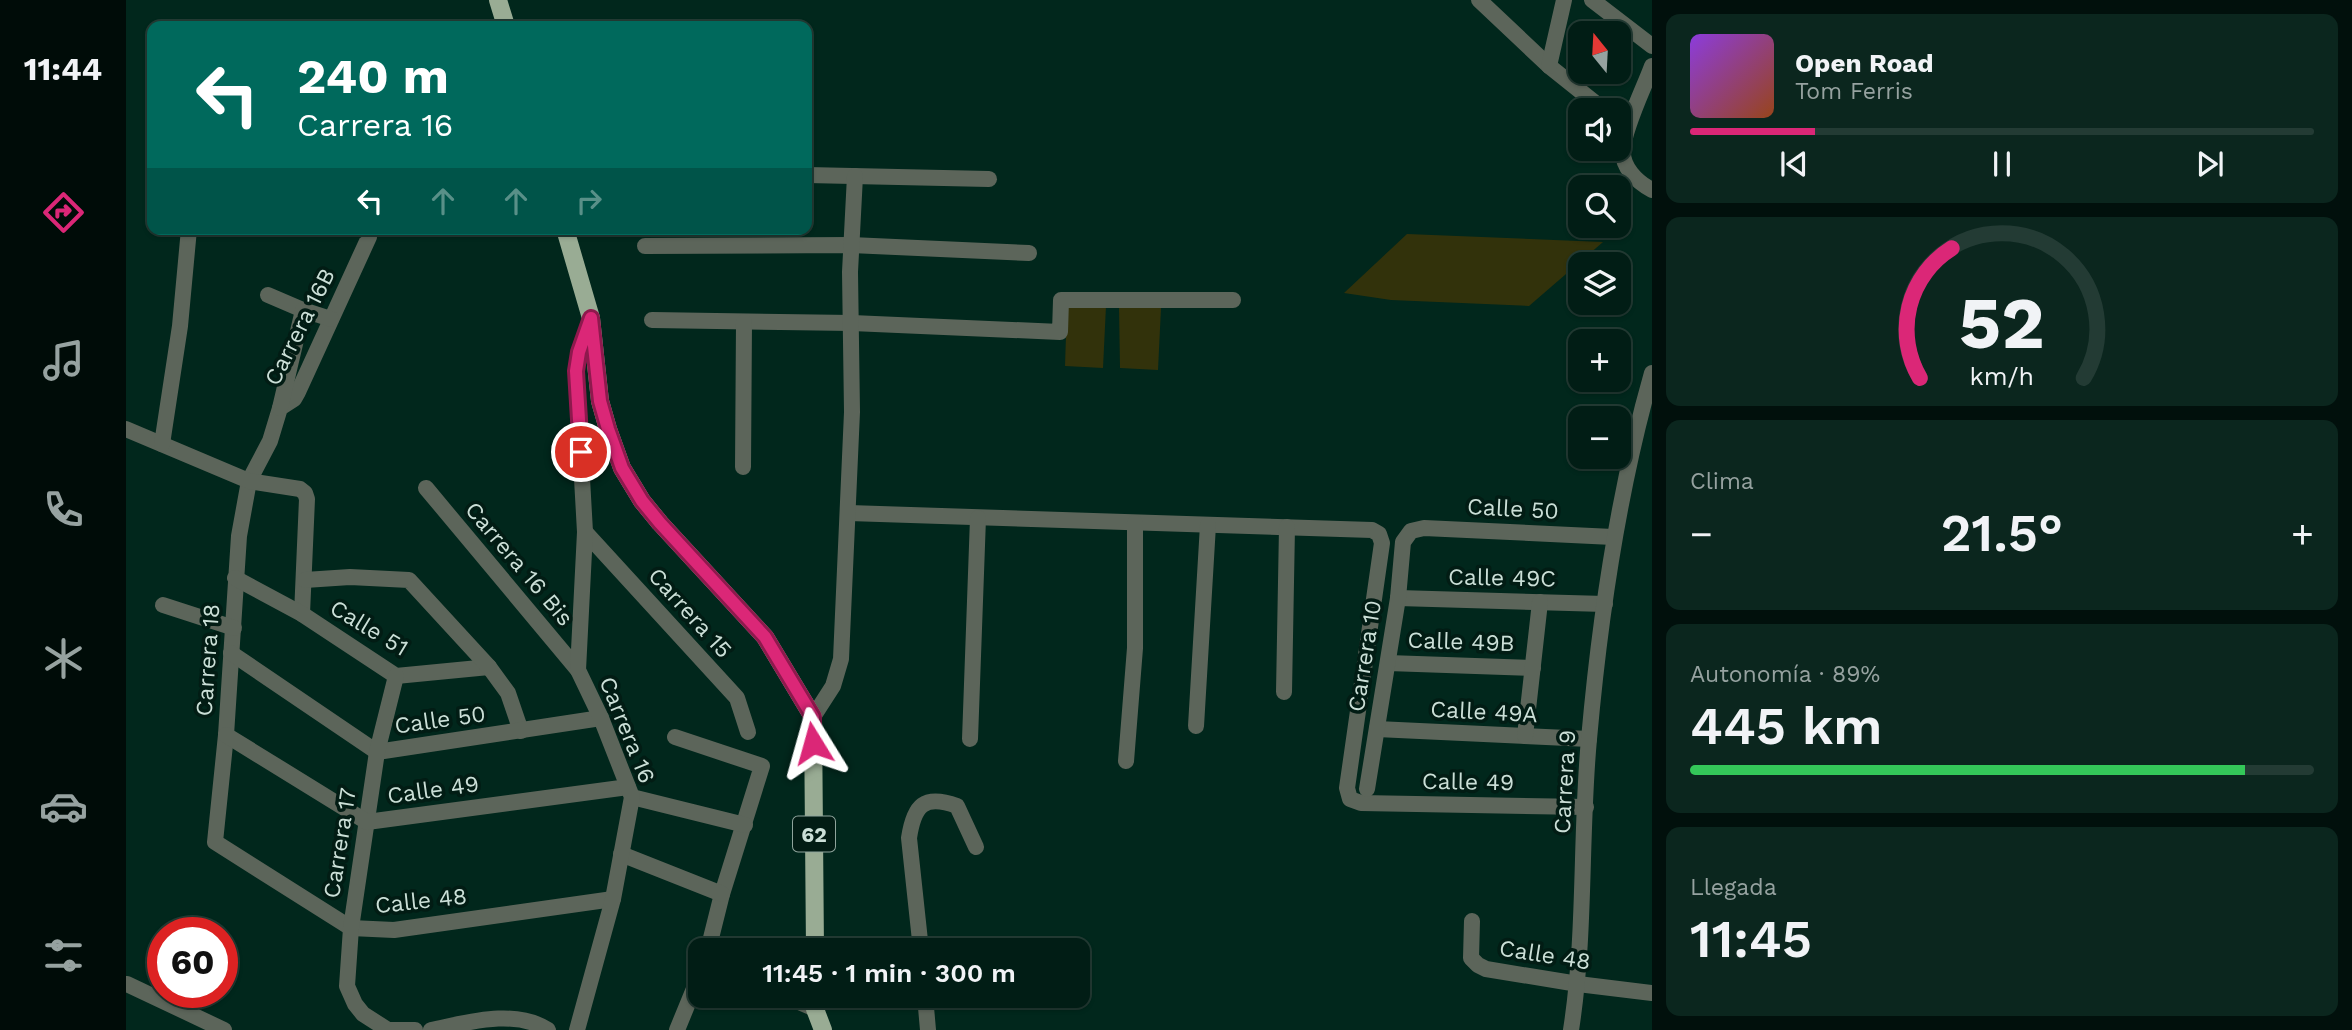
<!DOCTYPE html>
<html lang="es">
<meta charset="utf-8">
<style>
:root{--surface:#011d15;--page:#0b261e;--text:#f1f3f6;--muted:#96a2a0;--line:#233b34;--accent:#db2777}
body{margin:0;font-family:"Work Sans",sans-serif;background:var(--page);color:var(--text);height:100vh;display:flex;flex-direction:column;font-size:26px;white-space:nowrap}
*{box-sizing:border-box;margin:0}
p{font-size:23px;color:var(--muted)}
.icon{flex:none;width:38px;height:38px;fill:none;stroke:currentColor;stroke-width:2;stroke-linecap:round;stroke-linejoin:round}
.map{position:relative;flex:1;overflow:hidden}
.panel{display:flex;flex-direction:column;gap:14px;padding:14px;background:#01100c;width:700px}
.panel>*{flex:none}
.banner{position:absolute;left:21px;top:21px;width:665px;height:214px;border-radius:14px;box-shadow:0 2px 5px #0004,0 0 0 2px var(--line);background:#00695c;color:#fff;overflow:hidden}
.needle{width:46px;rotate:342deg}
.controls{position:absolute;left:1442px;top:21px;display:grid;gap:14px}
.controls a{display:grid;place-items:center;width:63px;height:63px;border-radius:14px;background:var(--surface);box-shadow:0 2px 5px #0004,0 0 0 2px var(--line);font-size:35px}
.speed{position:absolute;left:21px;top:917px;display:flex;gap:14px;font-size:35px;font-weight:700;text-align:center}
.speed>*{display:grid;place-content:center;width:91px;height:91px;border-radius:50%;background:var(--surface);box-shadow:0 2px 5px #0004,0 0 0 2px var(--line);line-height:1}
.speed .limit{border:10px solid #d22;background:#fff;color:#111}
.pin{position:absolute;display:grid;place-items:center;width:60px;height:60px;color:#fff;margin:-30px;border:4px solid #fff;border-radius:50%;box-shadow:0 2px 7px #0007}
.me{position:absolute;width:77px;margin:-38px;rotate:352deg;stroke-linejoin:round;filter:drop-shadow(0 0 5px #0008)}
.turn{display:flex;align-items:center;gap:24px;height:147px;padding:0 35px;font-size:32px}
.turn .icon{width:91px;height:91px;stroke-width:2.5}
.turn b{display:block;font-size:49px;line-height:60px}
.lanes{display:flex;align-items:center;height:66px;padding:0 35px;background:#0003;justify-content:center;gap:35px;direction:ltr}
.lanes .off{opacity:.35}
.big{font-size:52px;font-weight:600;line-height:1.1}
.panel .card{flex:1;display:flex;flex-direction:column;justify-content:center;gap:10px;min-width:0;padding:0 24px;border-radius:14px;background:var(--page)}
.panel .dial{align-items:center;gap:0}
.dial svg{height:182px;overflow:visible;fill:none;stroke:var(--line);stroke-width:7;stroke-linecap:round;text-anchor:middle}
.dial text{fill:var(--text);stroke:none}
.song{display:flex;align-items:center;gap:21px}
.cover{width:84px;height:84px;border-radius:10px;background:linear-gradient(135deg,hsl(270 70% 55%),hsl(20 70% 35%))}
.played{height:7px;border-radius:4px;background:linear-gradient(90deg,var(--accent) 20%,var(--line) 20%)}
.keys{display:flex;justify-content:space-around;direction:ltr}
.heat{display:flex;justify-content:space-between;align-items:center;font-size:38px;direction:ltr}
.charge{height:10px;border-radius:5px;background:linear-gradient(90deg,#34c759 89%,var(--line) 0)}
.trip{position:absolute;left:562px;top:938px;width:402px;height:70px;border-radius:14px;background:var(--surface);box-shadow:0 2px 5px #0004,0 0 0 2px var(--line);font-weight:600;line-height:70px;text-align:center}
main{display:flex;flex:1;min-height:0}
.menu{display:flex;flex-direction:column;width:126px;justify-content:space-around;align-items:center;background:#000c08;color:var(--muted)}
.menu .icon{width:49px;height:49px}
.menu .active{color:var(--accent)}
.menu b{font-size:32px;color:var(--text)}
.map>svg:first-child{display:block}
.green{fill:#32320b}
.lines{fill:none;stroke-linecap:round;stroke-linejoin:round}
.minor{stroke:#5c655a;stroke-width:16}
.primary{stroke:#99ac94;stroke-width:18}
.route-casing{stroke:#8e194d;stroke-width:18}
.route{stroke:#db2777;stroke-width:12}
.labels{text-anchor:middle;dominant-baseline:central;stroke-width:7;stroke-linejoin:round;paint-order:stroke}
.shield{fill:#021c14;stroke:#8fa49c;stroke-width:2}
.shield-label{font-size:21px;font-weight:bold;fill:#cbdfd7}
.street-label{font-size:23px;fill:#cbdfd7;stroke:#021c14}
</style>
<main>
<nav class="menu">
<b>11:44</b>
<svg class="icon active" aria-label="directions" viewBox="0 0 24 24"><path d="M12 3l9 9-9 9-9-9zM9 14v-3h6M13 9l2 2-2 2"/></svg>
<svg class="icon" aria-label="music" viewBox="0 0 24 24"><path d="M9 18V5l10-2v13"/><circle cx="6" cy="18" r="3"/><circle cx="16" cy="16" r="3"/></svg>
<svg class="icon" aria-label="phone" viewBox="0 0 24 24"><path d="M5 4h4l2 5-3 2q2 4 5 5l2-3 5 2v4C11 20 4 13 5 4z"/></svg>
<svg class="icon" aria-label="climate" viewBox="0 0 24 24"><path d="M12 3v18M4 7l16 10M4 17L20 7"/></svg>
<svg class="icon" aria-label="car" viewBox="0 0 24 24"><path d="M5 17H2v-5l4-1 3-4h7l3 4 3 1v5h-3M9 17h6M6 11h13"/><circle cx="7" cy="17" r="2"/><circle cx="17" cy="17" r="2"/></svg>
<svg class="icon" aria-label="filters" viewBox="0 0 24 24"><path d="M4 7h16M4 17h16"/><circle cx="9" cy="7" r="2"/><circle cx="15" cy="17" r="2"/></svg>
</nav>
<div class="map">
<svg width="1526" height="1030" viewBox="0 0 1526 1030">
<rect width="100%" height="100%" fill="#01271c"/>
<g class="green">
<polygon points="1281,234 1477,242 1403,306 1265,300 1218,293"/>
<polygon points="941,305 980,306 977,368 939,366"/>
<polygon points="993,307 1035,308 1032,370 994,368"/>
</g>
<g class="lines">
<g class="minor">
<polyline points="1353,0 1423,66 1478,110"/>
<polyline points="1466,0 1526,46"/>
<polyline points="1423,66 1438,0"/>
<path d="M 1526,66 C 1518,88 1499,126 1497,148 C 1495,167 1511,182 1526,190"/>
<polyline points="681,175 863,179"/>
<polyline points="237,229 242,233 243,237 172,392 168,399 154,408 144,441 123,481 113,536 100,735 89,842 225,928 268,930 487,899"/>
<polyline points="519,246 725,245 903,253"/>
<polyline points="142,295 177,310 205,319"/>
<polyline points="526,320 726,323 934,332 935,300 1107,300"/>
<polyline points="154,408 177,310"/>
<polyline points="0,429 123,481 174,489 179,493 181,499 176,614"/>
<polyline points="36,444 54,326 63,229"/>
<polyline points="617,467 618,322"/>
<polyline points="300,488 452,670"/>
<polyline points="723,513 1246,530 1253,534 1256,543 1221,788 1224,799 1235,803 1460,807"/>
<polyline points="459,532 611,698 622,732"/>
<polyline points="109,578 176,614 270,676 363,667"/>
<polyline points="179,580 224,577 283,580 363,667 382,693 395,731"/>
<polyline points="1272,598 1479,604"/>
<polyline points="37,605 108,628"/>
<polyline points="105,653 251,752 475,718"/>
<polyline points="1262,663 1407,668"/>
<polyline points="270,676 251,752 225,928 221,986 229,1004 237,1014 262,1030 289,1030"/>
<polyline points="1158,692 1161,527"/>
<polyline points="687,717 707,686 715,659 726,412 724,272 729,176"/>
<polyline points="1070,726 1082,525"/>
<polyline points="1251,729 1463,739"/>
<polyline points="100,735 241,822 502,787"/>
<polyline points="1399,736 1414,602"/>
<polyline points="549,737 636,766 596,894 582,950"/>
<polyline points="844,739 852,518"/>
<polyline points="1000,761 1009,648 1009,523"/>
<polyline points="1241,789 1272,598 1277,542 1285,531 1298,528 1487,537"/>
<polyline points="506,797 619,825"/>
<polyline points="495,854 596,894"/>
<polyline points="1346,921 1345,958 1352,965 1360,969 1452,984 1526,993"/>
<path d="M 795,950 L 783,838 C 788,805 798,794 831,806 L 850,847"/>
<polyline points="1,984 98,1030"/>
<polyline points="659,996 689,1009"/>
<polyline points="799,996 802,1030"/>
<path d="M 305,1030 C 340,1023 389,1008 422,1030"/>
<polyline points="451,1030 487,899 506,797 475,718 452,670 459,532 450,371 453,352 465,318"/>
<polyline points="551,1030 574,974"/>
<path d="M 1445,1030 C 1460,934 1454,836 1463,739 C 1474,615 1492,492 1526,373"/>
</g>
<g class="primary">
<polyline points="372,0 380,26"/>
<polyline points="439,229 465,318 474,401 482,429 496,468 516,501 534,523 639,637 687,717 689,950"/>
<polyline points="689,996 689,1009 697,1030"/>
</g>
</g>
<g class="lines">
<g class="route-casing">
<polyline id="route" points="455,452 450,371 453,352 465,318 474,401 482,429 496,468 516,501 534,523 639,637 687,717 687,743"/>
</g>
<use href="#route" class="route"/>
</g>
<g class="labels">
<rect class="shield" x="667" y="816.5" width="42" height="35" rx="5"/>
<g class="shield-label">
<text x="688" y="834">62</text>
</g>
<g class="street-label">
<text transform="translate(174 327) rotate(-63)">Carrera 16B</text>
<text transform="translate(1387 509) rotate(3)">Calle 50</text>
<text transform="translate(393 564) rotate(50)">Carrera 16 Bis</text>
<text transform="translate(1376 578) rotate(1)">Calle 49C</text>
<text transform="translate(564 613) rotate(48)">Carrera 15</text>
<text transform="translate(243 628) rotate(31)">Calle 51</text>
<text transform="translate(1335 642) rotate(2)">Calle 49B</text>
<text transform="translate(1239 656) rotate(-81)">Carrera 10</text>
<text transform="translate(82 660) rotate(-86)">Carrera 18</text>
<text transform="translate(1358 712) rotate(3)">Calle 49A</text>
<text transform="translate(314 720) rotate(-8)">Calle 50</text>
<text transform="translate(501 730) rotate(68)">Carrera 16</text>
<text transform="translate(1342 782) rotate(1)">Calle 49</text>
<text transform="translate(1439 782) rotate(-87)">Carrera 9</text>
<text transform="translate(307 790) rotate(-8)">Calle 49</text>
<text transform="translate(214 843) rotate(-81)">Carrera 17</text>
<text transform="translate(295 901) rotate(-6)">Calle 48</text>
<text transform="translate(1419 955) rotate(9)">Calle 48</text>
</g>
</g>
</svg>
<div class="controls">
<a><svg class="needle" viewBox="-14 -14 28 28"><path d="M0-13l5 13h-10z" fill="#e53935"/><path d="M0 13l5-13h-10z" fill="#96a2a0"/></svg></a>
<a><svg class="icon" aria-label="sound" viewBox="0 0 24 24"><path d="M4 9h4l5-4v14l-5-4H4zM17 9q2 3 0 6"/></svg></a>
<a><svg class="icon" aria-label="search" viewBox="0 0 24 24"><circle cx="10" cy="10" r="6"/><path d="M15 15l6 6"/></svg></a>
<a><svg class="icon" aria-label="layers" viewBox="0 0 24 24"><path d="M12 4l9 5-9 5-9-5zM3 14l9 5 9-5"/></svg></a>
<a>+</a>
<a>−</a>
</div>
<div class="speed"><div class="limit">60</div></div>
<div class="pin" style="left:455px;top:452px;background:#d93025"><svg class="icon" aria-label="arrive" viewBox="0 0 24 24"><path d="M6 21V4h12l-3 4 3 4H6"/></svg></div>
<svg class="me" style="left:687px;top:743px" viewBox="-20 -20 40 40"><path d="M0-17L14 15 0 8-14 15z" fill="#db2777" stroke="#fff" stroke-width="4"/></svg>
<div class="trip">11:45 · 1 min · 300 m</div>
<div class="banner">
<div class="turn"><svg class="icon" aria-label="left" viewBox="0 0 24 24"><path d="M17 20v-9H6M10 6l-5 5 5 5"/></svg><div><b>240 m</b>Carrera 16</div></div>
<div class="lanes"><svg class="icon" aria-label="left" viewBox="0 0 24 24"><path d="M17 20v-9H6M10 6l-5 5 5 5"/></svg><svg class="icon off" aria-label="ahead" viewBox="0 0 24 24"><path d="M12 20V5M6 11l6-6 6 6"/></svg><svg class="icon off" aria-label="ahead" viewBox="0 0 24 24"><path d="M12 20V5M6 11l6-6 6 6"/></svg><svg class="icon off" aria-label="right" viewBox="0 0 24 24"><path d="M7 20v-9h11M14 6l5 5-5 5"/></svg></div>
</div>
</div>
<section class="panel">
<div class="card">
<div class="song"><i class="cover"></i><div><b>Open Road</b><p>Tom Ferris</p></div></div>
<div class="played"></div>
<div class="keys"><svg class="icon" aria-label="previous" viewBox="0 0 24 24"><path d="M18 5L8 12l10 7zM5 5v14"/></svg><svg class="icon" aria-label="pause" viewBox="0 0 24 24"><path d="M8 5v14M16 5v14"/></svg><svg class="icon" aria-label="next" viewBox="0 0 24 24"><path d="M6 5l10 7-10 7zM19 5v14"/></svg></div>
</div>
<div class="card dial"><svg viewBox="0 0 100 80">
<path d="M14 69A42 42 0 1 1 86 69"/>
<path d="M14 69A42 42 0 0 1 28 12" stroke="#db2777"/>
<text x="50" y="56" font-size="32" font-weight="700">52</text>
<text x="50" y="72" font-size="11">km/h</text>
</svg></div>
<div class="card"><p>Clima</p>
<div class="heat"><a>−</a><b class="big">21.5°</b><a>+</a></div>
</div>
<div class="card"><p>Autonomía · 89%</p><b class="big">445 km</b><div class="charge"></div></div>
<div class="card"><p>Llegada</p><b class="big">11:45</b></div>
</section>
</main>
